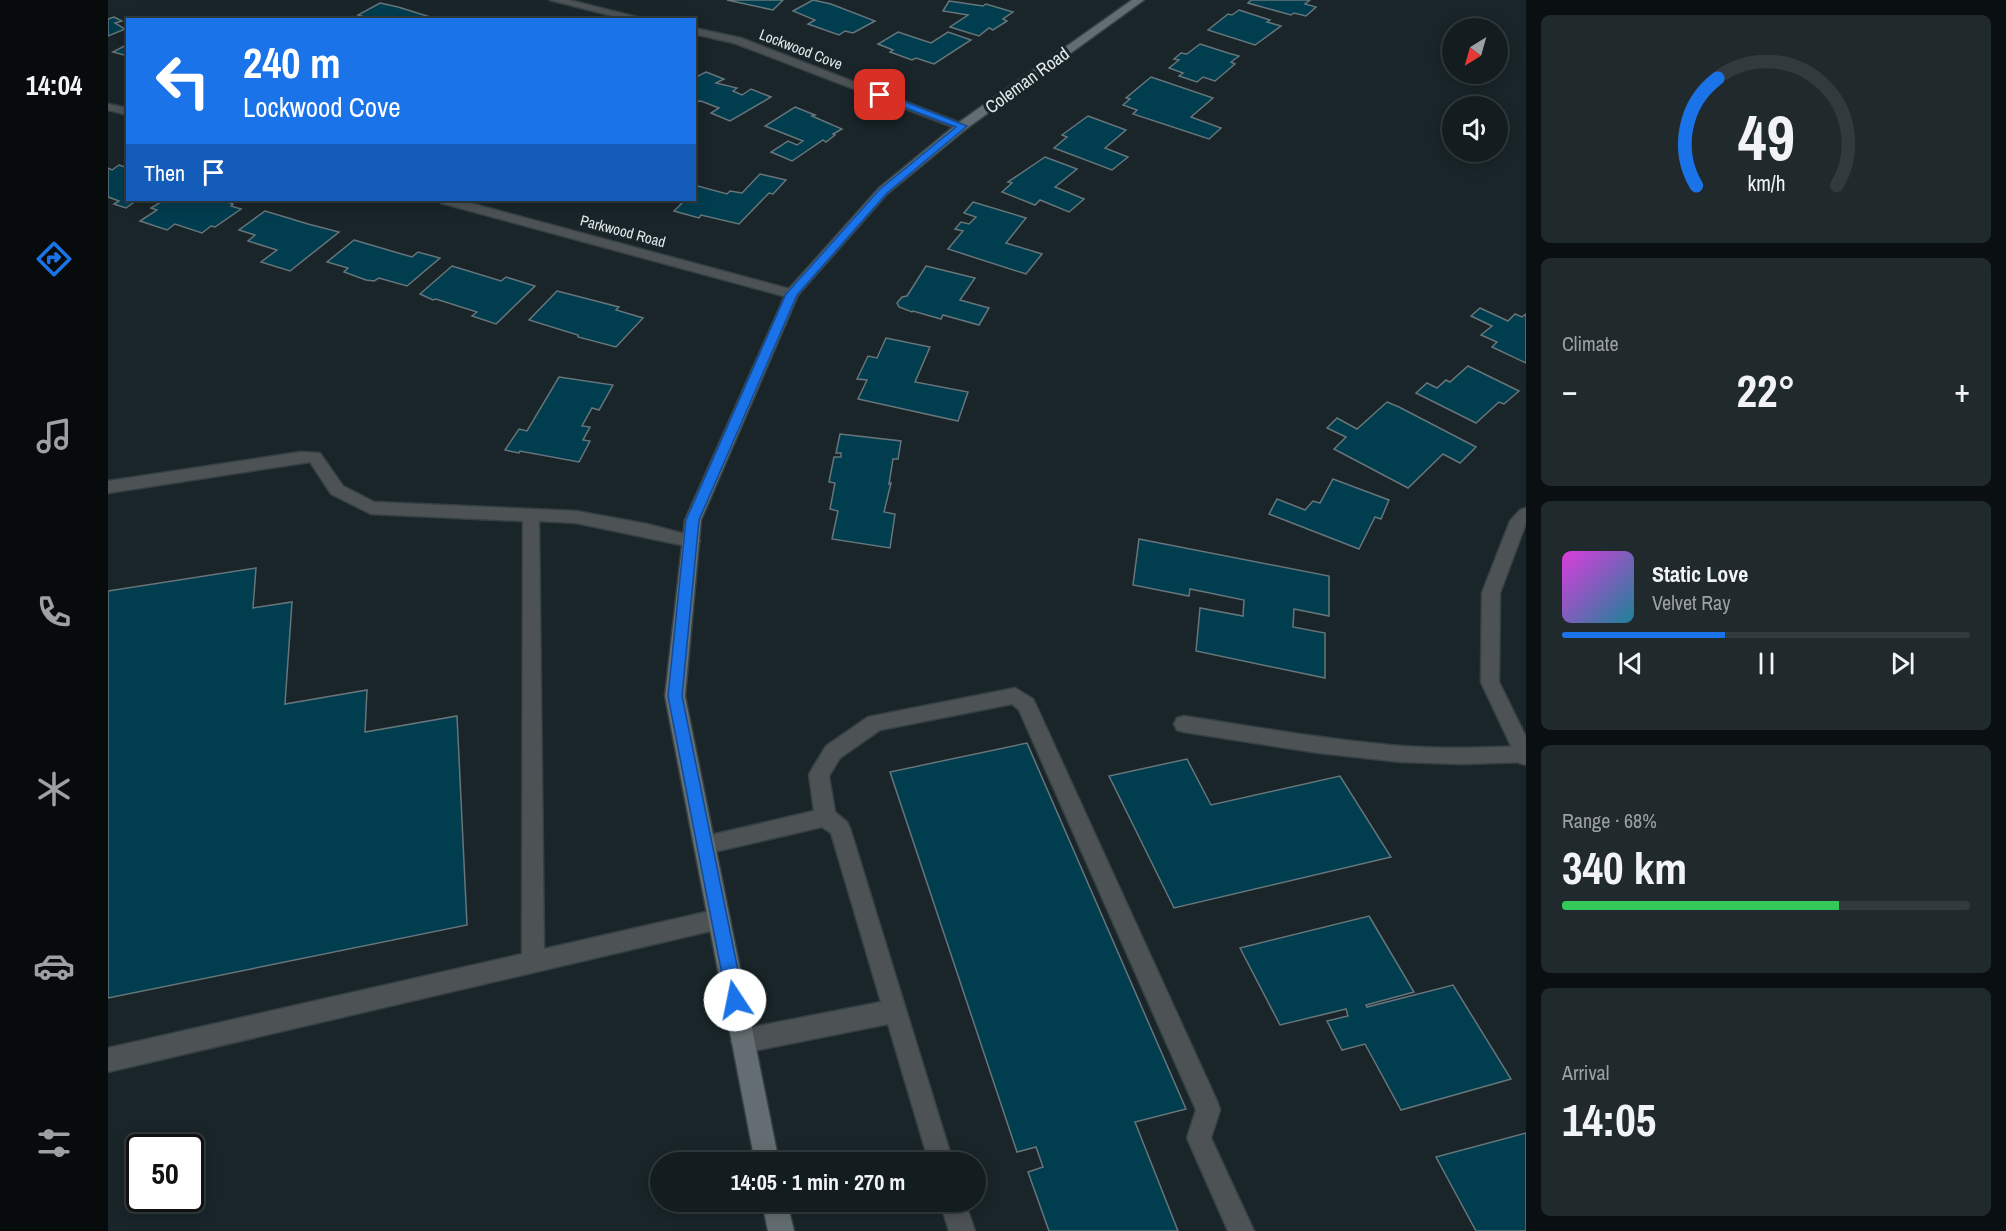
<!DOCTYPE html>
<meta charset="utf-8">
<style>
:root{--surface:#131c1f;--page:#20292c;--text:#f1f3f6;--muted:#9da1a4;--line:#323a3d;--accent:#1a73e8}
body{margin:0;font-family:"Archivo Narrow",sans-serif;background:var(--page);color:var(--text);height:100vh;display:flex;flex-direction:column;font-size:22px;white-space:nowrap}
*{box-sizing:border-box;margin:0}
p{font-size:20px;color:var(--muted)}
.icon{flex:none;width:33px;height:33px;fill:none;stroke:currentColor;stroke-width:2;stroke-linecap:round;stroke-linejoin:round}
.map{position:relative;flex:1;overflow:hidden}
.drawer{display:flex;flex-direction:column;gap:15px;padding:15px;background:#0a0f11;width:480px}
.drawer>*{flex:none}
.top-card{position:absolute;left:18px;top:18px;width:570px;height:183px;border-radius:0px;box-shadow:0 3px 15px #0003,0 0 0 2px var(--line);background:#1a73e8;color:#fff;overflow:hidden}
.needle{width:39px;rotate:217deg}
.controls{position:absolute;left:1334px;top:18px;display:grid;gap:12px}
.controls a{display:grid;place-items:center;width:66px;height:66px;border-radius:50%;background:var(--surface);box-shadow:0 3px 15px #0003,0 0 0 2px var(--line);font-size:30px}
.speed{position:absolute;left:18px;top:1134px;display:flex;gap:12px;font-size:30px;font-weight:700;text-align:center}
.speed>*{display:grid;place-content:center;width:78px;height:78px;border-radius:50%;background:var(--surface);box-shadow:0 3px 15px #0003,0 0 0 2px var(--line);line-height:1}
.speed .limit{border:3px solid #111;border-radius:9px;background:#fff;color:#111}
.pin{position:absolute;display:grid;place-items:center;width:51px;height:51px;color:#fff;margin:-26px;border-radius:12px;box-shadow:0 3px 9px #0006}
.me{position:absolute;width:66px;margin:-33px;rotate:349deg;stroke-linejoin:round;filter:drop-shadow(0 0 4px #0008)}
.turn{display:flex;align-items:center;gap:21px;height:126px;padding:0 18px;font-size:27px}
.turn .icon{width:78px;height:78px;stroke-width:2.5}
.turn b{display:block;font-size:42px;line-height:51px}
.then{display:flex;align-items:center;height:57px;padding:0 18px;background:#0003;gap:12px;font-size:22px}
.big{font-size:45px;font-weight:700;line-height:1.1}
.drawer .card{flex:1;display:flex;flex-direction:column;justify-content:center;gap:9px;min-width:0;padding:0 21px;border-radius:9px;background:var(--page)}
.drawer .dial{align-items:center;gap:0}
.dial svg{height:156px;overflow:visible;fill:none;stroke:var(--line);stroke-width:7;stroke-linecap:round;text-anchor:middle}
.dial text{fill:var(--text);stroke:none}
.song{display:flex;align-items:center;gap:18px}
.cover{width:72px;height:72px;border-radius:9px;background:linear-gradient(135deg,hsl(300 70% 55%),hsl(190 70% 35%))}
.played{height:6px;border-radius:3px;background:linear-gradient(90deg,var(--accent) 40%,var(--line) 40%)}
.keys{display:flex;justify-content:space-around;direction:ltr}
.heat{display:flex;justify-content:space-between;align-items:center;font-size:33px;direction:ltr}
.charge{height:9px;border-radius:4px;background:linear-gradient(90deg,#34c759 68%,var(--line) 0)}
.trip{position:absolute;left:542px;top:1152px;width:336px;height:60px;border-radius:30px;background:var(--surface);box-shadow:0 3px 15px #0003,0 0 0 2px var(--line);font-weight:700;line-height:60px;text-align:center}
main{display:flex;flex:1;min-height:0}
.dock{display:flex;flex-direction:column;width:108px;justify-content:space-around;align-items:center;background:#080b0c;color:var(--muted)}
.dock .icon{width:42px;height:42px}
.dock .current{color:var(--accent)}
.dock b{font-size:27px;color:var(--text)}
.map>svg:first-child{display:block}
.building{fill:#003d4f;stroke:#67757a;stroke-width:1.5}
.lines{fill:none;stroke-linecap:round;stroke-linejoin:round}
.lane-casing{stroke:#354044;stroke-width:3}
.street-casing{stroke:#354044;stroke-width:3}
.secondary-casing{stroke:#354044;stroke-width:3}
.lane{fill:#4d5255;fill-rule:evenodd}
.street{fill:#4d5255;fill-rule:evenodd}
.secondary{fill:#646d71;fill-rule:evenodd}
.route{fill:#1a73e8;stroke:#114b97;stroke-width:1.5}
.labels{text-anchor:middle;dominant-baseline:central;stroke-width:6;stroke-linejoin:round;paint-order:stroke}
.far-street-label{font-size:15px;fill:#e0e7ea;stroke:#192529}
.street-label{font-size:18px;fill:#e0e7ea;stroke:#192529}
</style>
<main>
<nav class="dock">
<b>14:04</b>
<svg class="icon current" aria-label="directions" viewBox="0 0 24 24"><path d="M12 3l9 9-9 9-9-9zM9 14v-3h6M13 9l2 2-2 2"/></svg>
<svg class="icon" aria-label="music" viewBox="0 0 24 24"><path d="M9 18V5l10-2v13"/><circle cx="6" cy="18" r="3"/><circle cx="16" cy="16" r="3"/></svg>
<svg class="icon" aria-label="phone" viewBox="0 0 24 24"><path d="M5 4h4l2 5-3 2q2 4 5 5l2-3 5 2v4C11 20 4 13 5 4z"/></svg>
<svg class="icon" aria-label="climate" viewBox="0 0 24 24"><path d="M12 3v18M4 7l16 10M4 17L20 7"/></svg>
<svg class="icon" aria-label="car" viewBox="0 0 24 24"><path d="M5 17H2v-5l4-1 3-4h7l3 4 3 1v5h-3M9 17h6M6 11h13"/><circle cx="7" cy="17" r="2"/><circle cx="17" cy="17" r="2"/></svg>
<svg class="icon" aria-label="filters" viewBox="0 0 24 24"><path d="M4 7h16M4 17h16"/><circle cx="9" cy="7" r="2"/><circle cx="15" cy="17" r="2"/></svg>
</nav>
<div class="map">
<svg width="1418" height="1231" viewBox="0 0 1418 1231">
<rect width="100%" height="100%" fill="#192529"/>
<g class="building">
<polygon points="619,0 675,0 665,10"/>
<polygon points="705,0 723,4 767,21 745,33 737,31 731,35 700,24 707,20 685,11"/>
<polygon points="1143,0 1202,0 1197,4 1208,7 1198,16 1186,13 1183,15 1140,3"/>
<polygon points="841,1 875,6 878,4 905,12 895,19 899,21 885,30 881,28 871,36 842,27 860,15 835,11"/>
<polygon points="272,3 290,7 332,20 266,20 250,15"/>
<polygon points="1131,10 1162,20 1159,22 1173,26 1147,45 1100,30 1120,14 1124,15"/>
<polygon points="6,17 14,21 7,23 17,29 0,36 0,19"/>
<polygon points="790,32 823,43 840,32 863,40 826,64 808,58 804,60 782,52 785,50 770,44"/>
<polygon points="20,44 20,56 5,52"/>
<polygon points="1092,44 1120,53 1131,56 1123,62 1127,64 1107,81 1095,77 1089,82 1071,76 1075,73 1061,68 1071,60 1066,59 1073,53 1079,54"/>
<polygon points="598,72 616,79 608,83 629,88 625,91 634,95 643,89 663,97 622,121 603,113 611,108 593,101 586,102 586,78"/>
<polygon points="1043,77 1105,98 1083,117 1113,128 1101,139 1025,114 1029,110 1015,105 1022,99 1018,98"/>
<polygon points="687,107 707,115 704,116 734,129 725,134 727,135 718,142 715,140 684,161 663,152 680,141 689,145 695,141 657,126"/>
<polygon points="980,116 1018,130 997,148 1020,157 1004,170 946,148 959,137 954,135"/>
<polygon points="937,157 969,169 947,187 976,199 961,212 932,200 927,205 894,192 904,183 900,182"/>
<polygon points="11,165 20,168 20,200 29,200 18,208 6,204 11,201 0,197 0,168 4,170"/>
<polygon points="652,174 678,180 665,194 661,193 631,224 593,215 591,218 566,211 577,200 586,200 586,190 590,186 619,194 622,191 634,193"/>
<polygon points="56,200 120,200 117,201 125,204 123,206 133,209 107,227 103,226 94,233 67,224 59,230 32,221 49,210 43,208"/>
<polygon points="865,202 918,218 898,243 934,254 918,274 840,249 855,231 847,229 853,222 861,224 868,217 856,213"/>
<polygon points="157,211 200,224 231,232 182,271 153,262 169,250 140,241 147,235 131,230"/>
<polygon points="246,240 304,257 310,252 332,258 299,286 271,278 266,281 258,280 236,272 240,268 219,262"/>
<polygon points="344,266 393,281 398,277 427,286 388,324 364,316 369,312 328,299 325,300 312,294"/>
<polygon points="818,266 867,278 852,300 881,308 871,325 835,315 833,319 805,311 804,312 791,307 789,303 794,297 799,296"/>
<polygon points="449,291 511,307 508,310 535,318 508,347 470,337 470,335 421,320"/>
<polygon points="1372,308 1400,321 1407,314 1414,317 1418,314 1418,363 1384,347 1389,342 1373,335 1384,326 1363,316"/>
<polygon points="778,338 822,347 807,382 860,392 850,421 750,399 759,380 749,379 760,356 769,358"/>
<polygon points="1360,366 1411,391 1396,404 1391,402 1368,423 1308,393 1319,383 1329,388 1338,380 1342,382"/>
<polygon points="451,377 505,385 491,410 484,408 474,426 482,427 475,440 482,441 471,462 412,451 411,453 397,450 411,429 419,431"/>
<polygon points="1279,402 1291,407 1368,447 1352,463 1335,454 1300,488 1226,449 1238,437 1219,428 1229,418 1249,429"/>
<polygon points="732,434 793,441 790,459 785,459 781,484 783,483 776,512 787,514 782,548 724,539 730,511 722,509 727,483 721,482 726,457 733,457 733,453 728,453"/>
<polygon points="1225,479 1281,500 1273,519 1267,517 1251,549 1161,514 1169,499 1197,510 1205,501 1212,503"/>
<polygon points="1031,539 1221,576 1221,616 1186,609 1185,627 1217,633 1217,678 1088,651 1092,608 1135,616 1136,600 1082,589 1081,596 1025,585"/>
<polygon points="148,568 145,608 184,602 177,704 259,690 257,732 349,716 359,925 0,998 0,591"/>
<polygon points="919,743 1078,1109 1027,1122 1070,1231 941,1231 920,1172 935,1167 928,1147 909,1152 782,772"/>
<polygon points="1079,759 1103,805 1232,776 1283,857 1066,908 1001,776"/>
<polygon points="1261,916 1306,992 1258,1005 1259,1007 1345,985 1403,1079 1293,1110 1257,1044 1234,1050 1219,1021 1240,1016 1238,1009 1172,1025 1132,948"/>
<polygon points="1418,1133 1418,1231 1368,1231 1328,1157"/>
</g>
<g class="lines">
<g class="lane-casing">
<g id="lane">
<polygon points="192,452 212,453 235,486 266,502 468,511 539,524 589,537 592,541 589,545 583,547 468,523 431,521 436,949 611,909 619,912 622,919 619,926 611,929 0,1072 0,1048 414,954 415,521 263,514 223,494 202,462 0,493 0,481"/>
<polygon points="907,688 925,699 928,705 1109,1101 1112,1110 1103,1138 1146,1231 1120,1231 1079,1138 1088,1110 911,710 904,704 772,730 732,758 721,776 727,812 739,822 742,828 845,1162 821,1162 780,1024 635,1053 627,1049 623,1041 627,1033 635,1029 773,1002 723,833 714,827 597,854 590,852 587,845 590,838 706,811 701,775 704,769 718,746 760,717"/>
<path d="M 1076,716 C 1148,727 1220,740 1293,746 C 1334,749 1375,748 1416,746 L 1418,746 L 1418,762 L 1354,764 L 1293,762 L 1211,753 L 1076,732 L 1069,730 L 1066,724 L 1069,718 Z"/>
<polygon points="832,1202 857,1202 867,1231 841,1231"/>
</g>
</g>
<g class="street-casing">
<g id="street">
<polygon points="442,0 461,0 541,20 520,20"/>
<polygon points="586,28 633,38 860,126 858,129 850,129 626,43 586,34"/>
<polygon points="0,104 20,108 20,115 0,110"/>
<polygon points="332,200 351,200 689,291 691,294 684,298 679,297 333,203"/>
<polygon points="1418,508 1418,523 1392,593 1391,682 1418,737 1418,765 1411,763 1373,682 1374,593 1402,521 1412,510"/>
</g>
</g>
<g class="secondary-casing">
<g id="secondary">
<polygon points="1024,0 1036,0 858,129 779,194 690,295 593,520 577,696 671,1162 647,1162 557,696 577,520 679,291 771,188 850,123"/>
<polygon points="654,1202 679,1202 686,1231 660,1231"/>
</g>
</g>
<use href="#lane" class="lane"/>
<use href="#street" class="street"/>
<use href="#secondary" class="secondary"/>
</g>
<polygon class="route" points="772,92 859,126 779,193 689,295 591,520 574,696 636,1000 633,1006 627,1008 621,1006 619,1000 560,696 578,520 678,294 772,189 848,127 769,97 768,95"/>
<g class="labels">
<g class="far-street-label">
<text transform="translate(693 49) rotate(21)">Lockwood Cove</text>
<text transform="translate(515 231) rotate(15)">Parkwood Road</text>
</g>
<g class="street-label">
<text transform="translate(919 80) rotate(-36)">Coleman Road</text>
</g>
</g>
</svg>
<div class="controls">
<a><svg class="needle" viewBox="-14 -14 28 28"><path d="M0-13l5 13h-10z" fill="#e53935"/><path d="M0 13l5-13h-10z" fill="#9da1a4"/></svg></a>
<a><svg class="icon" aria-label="sound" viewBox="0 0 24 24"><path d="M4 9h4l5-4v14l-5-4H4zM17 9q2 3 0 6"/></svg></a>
</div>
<div class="speed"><div class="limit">50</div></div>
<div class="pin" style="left:772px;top:95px;background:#d93025"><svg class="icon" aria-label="arrive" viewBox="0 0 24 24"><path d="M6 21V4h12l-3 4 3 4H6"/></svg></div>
<svg class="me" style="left:627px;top:1000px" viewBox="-20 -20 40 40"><circle r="19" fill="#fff"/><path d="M0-13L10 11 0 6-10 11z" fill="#1a73e8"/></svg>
<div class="trip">14:05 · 1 min · 270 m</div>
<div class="top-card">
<div class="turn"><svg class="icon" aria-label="left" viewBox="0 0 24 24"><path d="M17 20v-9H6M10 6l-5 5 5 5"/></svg><div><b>240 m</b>Lockwood Cove</div></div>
<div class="then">Then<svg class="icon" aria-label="arrive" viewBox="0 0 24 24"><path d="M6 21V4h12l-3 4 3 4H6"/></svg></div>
</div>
</div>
<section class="drawer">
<div class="card dial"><svg viewBox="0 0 100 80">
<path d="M14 69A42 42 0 1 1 86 69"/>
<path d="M14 69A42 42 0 0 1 25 14" stroke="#1a73e8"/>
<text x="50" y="56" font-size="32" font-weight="700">49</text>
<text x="50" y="72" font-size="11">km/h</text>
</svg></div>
<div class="card"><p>Climate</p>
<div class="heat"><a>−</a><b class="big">22°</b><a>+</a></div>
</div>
<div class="card">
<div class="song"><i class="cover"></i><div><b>Static Love</b><p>Velvet Ray</p></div></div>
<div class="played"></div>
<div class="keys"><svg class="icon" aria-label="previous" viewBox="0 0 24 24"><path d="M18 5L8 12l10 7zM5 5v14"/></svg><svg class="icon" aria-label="pause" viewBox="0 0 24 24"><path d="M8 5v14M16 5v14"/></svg><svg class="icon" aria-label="next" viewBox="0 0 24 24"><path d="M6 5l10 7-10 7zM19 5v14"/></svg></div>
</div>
<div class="card"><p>Range · 68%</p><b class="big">340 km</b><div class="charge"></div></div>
<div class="card"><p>Arrival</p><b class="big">14:05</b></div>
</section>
</main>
